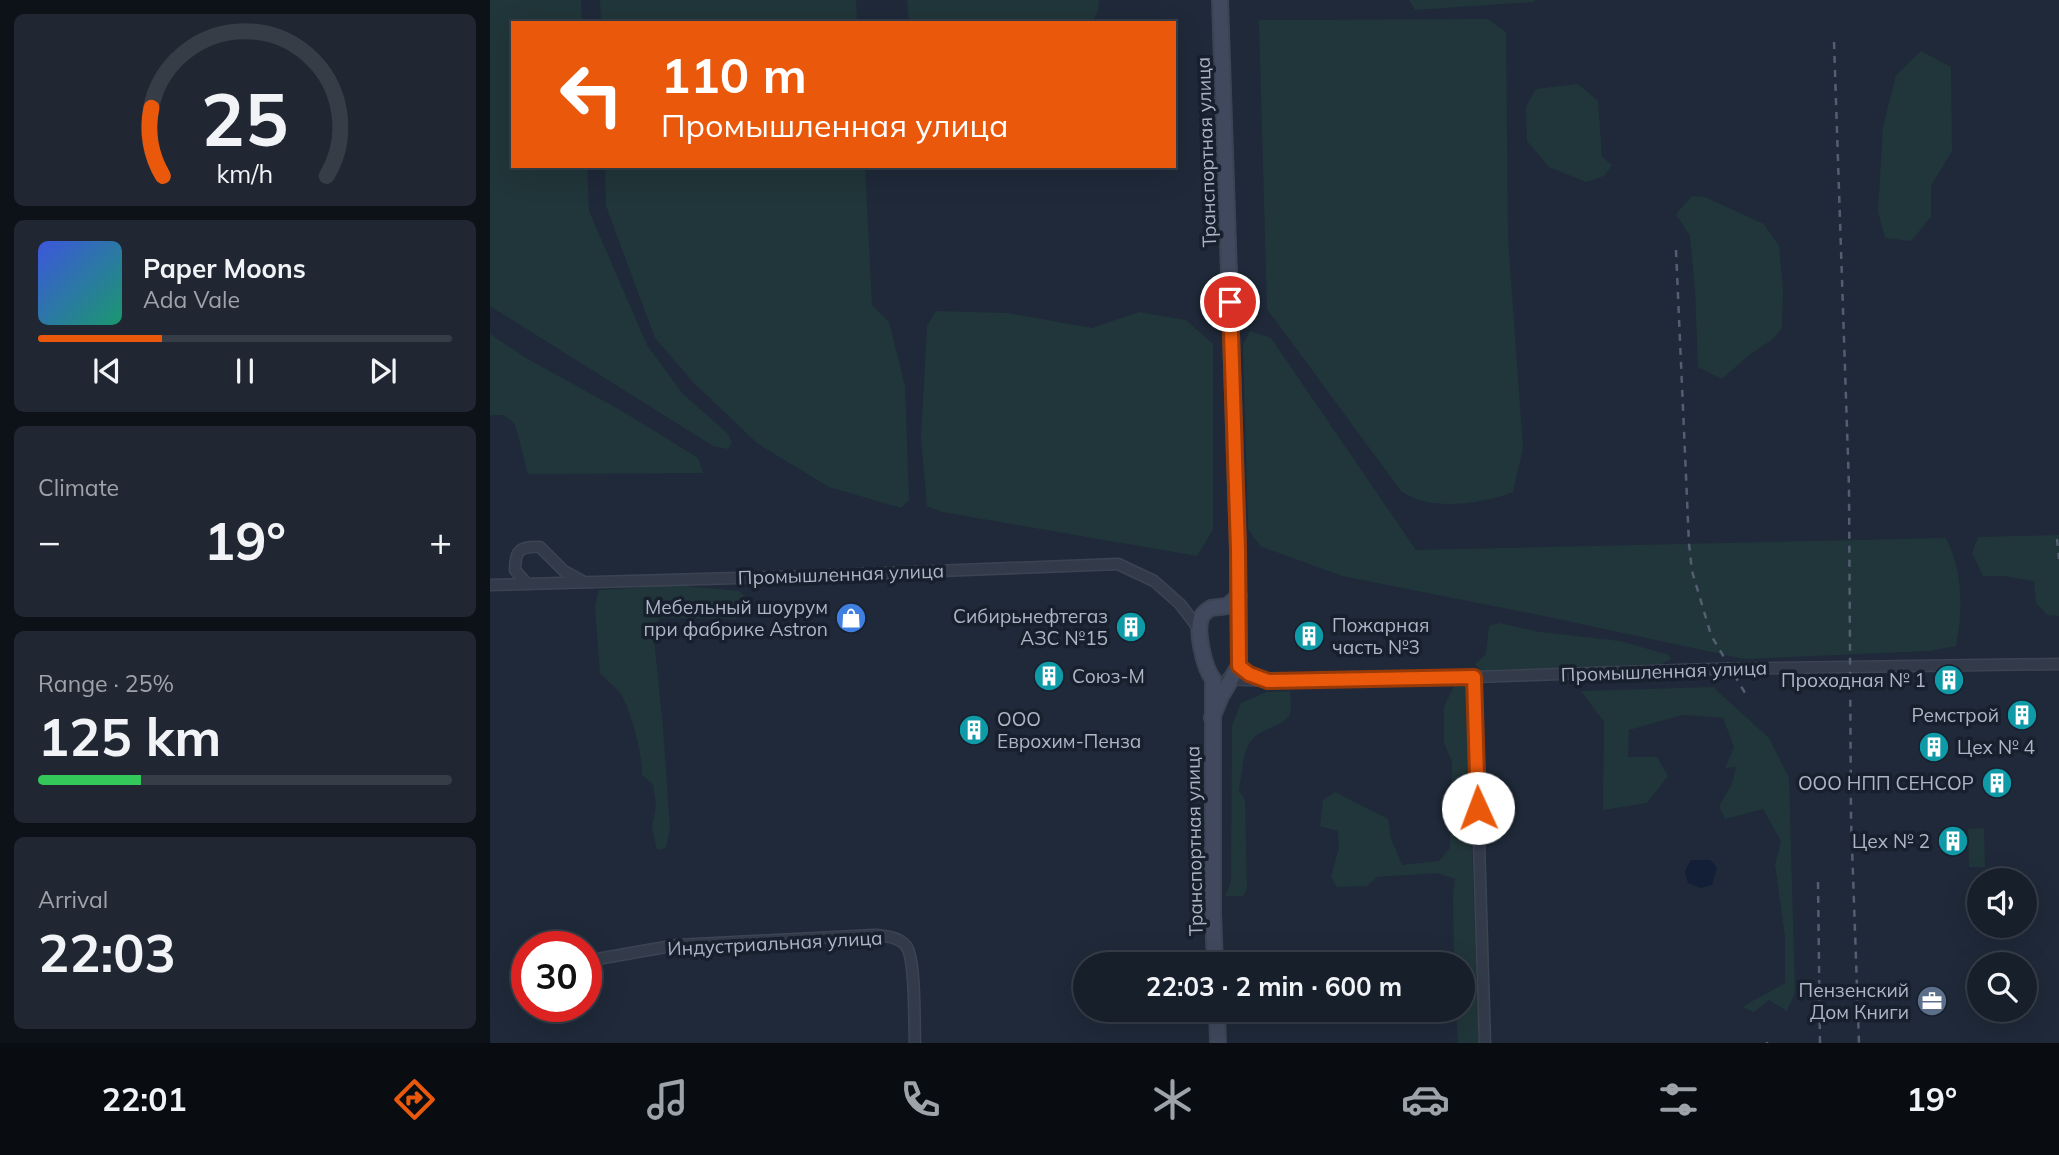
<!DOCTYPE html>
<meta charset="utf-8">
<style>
:root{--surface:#171f2b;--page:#202733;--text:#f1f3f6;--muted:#9ea2a9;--line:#363d47;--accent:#ea580c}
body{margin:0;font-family:Mulish,sans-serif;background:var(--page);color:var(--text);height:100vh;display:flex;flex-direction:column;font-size:26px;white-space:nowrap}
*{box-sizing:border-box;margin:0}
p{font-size:23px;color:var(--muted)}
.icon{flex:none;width:38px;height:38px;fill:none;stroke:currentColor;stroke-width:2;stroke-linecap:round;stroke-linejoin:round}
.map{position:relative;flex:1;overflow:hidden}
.panel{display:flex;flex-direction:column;gap:14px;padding:14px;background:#0d1118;width:490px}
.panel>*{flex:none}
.guide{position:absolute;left:21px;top:21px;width:665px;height:147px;border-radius:0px;box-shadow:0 7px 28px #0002,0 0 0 2px var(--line);background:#ea580c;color:#fff;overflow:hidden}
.tools{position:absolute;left:1477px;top:868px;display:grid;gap:14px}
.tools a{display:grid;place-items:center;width:70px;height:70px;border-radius:50%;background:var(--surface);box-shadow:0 7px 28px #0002,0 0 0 2px var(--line);font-size:35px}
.speed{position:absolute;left:21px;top:931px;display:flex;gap:14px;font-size:35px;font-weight:700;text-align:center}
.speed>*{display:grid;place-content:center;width:91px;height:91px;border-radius:50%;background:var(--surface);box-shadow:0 7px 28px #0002,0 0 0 2px var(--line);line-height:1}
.speed .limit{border:10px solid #d22;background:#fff;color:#111}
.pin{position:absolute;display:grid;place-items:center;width:60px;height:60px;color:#fff;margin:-30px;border:4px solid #fff;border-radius:50%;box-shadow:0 2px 7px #0007}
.me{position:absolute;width:77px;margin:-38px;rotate:358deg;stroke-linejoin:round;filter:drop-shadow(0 0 5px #0008)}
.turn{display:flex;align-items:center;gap:24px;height:147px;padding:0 35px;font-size:32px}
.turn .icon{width:91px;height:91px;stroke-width:2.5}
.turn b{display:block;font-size:49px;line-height:60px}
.big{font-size:52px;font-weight:700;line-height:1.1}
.panel .tile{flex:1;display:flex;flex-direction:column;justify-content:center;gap:10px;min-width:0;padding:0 24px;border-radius:10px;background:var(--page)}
.panel .dial{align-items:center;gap:0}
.dial svg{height:182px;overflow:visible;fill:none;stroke:var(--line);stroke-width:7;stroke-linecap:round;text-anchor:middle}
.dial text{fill:var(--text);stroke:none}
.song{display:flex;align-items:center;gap:21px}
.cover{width:84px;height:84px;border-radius:10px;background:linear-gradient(135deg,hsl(230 70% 55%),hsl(160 70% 35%))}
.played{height:7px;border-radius:4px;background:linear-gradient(90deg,var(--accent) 30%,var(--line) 30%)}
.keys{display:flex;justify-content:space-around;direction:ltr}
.heat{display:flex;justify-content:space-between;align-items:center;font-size:38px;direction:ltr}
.charge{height:10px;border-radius:5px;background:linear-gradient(90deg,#34c759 25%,var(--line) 0)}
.trip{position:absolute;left:583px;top:952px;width:402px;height:70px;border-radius:35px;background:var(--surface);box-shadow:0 7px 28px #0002,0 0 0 2px var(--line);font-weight:700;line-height:70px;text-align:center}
.tab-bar{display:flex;height:112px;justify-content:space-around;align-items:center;background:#090c11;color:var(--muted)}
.tab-bar .icon{width:49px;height:49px}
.tab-bar .on{color:var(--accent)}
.tab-bar b{font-size:32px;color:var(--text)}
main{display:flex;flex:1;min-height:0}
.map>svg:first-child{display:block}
.green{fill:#21363a}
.water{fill:#121f37}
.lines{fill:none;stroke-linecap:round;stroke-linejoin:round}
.street-casing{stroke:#3c4453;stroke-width:13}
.secondary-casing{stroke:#3c4453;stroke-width:18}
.street{stroke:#333b4a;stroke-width:10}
.secondary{stroke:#40495d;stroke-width:14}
.rail{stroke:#545e71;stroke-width:2.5;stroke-dasharray:7 7;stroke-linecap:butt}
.route-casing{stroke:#983908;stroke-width:18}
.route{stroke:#ea580c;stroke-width:12}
.labels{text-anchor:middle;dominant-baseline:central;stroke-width:7;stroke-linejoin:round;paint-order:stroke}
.street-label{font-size:19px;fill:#adb5c6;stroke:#18202e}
.poi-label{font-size:19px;fill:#adb5c6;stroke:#18202e;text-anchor:end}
</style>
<main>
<section class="panel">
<div class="tile dial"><svg viewBox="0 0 100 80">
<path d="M14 69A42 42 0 1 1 86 69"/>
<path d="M14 69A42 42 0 0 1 9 39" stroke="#ea580c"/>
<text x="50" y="56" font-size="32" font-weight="700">25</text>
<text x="50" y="72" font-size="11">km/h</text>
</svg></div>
<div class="tile">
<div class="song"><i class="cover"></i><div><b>Paper Moons</b><p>Ada Vale</p></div></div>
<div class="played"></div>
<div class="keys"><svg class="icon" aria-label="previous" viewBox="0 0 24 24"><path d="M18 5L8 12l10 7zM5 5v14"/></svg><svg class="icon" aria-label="pause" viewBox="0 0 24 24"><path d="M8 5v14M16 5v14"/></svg><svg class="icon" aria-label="next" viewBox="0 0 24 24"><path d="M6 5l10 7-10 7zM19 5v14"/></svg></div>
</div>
<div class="tile"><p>Climate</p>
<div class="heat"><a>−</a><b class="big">19°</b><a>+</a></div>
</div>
<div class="tile"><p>Range · 25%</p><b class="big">125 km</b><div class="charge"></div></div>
<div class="tile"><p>Arrival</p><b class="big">22:03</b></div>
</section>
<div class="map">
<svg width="1569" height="1043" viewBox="0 0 1569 1043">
<rect width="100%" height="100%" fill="#1f2939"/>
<g class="green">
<polygon points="0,0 91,0 92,23 23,23 23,166 97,166 99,211 157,345 192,393 237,433 242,442 238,449 223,446 0,306"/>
<polygon points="110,0 366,0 367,23 111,23"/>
<polygon points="417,0 609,0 608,10 602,23 419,23"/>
<polygon points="919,0 1046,0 1043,2 925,10"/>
<path d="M 998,19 L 1016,32 L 1018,239 L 1033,448 L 1023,492 C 991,504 940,512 911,491 L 777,309 L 769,20 Z"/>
<polygon points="1431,51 1461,67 1462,151 1441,186 1441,217 1421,241 1395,238 1388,212 1393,127 1406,75"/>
<polygon points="1088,84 1108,101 1112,157 1122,165 1114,176 1096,182 1059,167 1037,141 1036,107 1046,89"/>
<polygon points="115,166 375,166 382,305 399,322 415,386 419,500 411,508 339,487 268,444 203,382 165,338 116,206"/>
<polygon points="1202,196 1215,197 1274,224 1289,246 1293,290 1292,328 1283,339 1258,356 1232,379 1208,367 1205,290 1200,236 1186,214"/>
<polygon points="446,311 517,313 602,328 649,312 696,320 723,344 723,530 707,556 452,512 437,506 431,439 437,326"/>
<path d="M 760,331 L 781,338 L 926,550 L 1456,538 C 1473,571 1473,610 1466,646 L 1439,651 L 1254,659 L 1054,616 L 852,576 L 770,546 L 758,529 L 753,345 Z"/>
<polygon points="0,334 36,358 132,411 208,458 213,473 38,474 25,424 14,415 0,415"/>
<polygon points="1569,535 1569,616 1557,615 1546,603 1544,581 1514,576 1493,576 1482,553 1488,537"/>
<path d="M 185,585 L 249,591 L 258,599 L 255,614 L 246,619 L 170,618 L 163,628 L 173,727 L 180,829 L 176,848 L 167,850 L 162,827 L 166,806 L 163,784 L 152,775 C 153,756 141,709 130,693 C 125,686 116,680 110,673 L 105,606 L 109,590 Z"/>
<polygon points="1009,623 1050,632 1130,641 1179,655 1181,659 1172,664 1004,670 991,672 985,664 996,654 999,626"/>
<polygon points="976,685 989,1043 968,1043 966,1010 973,1010 973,964 964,964 963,897 965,879 947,873 887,877 877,886 847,887 841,877 849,848 848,831 830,826 833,800 845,792 898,819 901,838 912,865 949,861 960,848 962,762 954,743 954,707 964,686"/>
<polygon points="1223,687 1279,738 1299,778 1305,993 1297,1011 1279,1000 1264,1012 1252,1007 1295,983 1295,936 1285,865 1291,841 1273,809 1235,819 1229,806 1242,784 1246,767 1235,768 1244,747 1233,718 1192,715 1139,730 1138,757 1167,757 1178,776 1157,803 1113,810 1114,722 1091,691"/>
<path d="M 800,691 C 800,697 802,707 800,713 C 796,727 770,727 760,742 C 753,752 751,779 749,791 L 755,800 L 757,889 L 753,896 L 735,896 L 741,882 L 742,725 L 751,703 L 777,692 Z"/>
<polygon points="1494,828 1495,867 1479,867 1478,829"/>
</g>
<polygon class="water" points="1201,860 1220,860 1227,867 1222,885 1211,888 1198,883 1195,871"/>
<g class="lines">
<g class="street-casing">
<g id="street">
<path d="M 37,584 L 25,570 C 25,550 30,546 50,547 L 74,571 L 94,582"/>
<polyline points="0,585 318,576 628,564 664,581 690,604 709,629"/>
<polyline points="984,677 995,1043"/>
<polyline points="737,679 778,681 984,677 1220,669 1569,664"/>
<path d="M 96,961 L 187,945 L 385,935 C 396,936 409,937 416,946 C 426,958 424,1024 425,1043"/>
</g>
</g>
<g class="secondary-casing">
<g id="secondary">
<polyline points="722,718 731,696 749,666 748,549 730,0"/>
<path d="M 725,964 L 723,912 L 723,679 C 714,668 705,629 712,616 C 714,613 718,610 721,608 L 737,606 L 749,596"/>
<polyline points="727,1010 728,1043"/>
</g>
</g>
<use href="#street" class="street"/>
<use href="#secondary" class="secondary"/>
<g class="rail">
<polyline points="1344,42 1359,487 1361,819 1369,1043"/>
<polyline points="1186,250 1199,544 1202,571 1221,635 1258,698"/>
<polyline points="1567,539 1569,559"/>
<polyline points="1328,882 1330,1043"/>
<polyline points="1277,1042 1277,1043"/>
</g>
</g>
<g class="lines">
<g class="route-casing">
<polyline id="route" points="740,302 748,549 749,666 759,674 778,681 984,677 988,808"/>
</g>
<use href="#route" class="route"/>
</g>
<defs>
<g id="shop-disc" transform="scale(1.575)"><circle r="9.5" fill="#3f7fe0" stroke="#18202e"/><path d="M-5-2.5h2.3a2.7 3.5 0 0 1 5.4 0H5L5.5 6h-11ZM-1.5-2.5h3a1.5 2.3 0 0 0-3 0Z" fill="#fff"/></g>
<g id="building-disc" transform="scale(1.575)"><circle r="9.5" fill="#0f9aa8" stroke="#18202e"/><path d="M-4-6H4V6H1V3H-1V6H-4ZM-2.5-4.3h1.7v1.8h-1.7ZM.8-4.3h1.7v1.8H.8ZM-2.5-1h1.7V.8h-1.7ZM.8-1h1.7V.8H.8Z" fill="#fff"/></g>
<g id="office-disc" transform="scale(1.575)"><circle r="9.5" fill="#5c6f8a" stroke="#18202e"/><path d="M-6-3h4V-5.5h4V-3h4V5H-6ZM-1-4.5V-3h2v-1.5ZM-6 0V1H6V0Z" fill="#fff"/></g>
</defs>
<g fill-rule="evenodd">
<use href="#shop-disc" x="361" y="618"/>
<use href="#building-disc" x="641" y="627"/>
<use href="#building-disc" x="819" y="636"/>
<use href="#building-disc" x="559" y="676"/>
<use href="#building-disc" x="1459" y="680"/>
<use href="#building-disc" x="1532" y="715"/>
<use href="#building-disc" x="484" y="730"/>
<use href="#building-disc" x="1444" y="747"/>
<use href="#building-disc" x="1507" y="783"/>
<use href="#building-disc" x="1463" y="841"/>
<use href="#office-disc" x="1442" y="1001"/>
</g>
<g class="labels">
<g class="street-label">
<text transform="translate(716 152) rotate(-92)">Транспортная улица</text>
<text transform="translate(351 574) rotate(-2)">Промышленная улица</text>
<text transform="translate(1174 671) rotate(-2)">Промышленная улица</text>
<text transform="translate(704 841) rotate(-91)">Транспортная улица</text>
<text transform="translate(285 943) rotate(-3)">Индустриальная улица</text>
</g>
<g class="poi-label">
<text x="338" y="607">Мебельный шоурум<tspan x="338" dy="22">при фабрике Astron</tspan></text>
<text x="618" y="616">Сибирьнефтегаз<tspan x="618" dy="22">АЗС №15</tspan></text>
<text x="842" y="625" text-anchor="start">Пожарная<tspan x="842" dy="22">часть №3</tspan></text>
<text x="582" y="676" text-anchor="start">Союз-М</text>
<text x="1436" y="680">Проходная № 1</text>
<text x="1509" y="715">Ремстрой</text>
<text x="507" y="719" text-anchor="start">ООО<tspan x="507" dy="22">Еврохим-Пенза</tspan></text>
<text x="1467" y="747" text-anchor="start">Цех № 4</text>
<text x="1484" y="783">ООО НПП СЕНСОР</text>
<text x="1440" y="841">Цех № 2</text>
<text x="1419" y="990">Пензенский<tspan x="1419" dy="22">Дом Книги</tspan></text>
</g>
</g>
</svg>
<div class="tools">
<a><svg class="icon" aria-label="sound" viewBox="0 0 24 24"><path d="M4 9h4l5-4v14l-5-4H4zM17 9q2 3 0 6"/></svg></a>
<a><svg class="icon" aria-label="search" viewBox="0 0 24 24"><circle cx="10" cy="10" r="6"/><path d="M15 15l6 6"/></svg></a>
</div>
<div class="speed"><div class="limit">30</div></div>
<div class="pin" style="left:740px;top:302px;background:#d93025"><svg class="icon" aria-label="arrive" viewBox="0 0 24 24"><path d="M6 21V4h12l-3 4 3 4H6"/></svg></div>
<svg class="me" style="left:988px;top:808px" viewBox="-20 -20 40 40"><circle r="19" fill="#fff"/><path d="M0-13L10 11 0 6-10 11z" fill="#ea580c"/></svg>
<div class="trip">22:03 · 2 min · 600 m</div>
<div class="guide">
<div class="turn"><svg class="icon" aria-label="left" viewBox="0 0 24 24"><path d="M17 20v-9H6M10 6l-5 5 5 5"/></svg><div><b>110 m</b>Промышленная улица</div></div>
</div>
</div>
</main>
<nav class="tab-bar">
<b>22:01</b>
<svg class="icon on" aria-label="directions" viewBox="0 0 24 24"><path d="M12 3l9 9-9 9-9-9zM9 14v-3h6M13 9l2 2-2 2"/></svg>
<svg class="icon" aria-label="music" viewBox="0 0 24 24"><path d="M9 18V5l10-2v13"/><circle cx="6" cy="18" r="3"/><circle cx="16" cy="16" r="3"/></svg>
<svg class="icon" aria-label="phone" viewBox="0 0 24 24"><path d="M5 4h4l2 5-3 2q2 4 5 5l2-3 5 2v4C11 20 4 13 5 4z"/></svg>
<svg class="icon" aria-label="climate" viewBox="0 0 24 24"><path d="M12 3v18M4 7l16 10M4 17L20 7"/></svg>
<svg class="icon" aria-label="car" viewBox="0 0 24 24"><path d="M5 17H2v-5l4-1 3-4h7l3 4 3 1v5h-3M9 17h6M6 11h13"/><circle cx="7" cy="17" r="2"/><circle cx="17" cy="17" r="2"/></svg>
<svg class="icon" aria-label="filters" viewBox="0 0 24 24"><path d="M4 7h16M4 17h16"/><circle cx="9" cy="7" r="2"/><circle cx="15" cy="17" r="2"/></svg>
<b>19°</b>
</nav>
